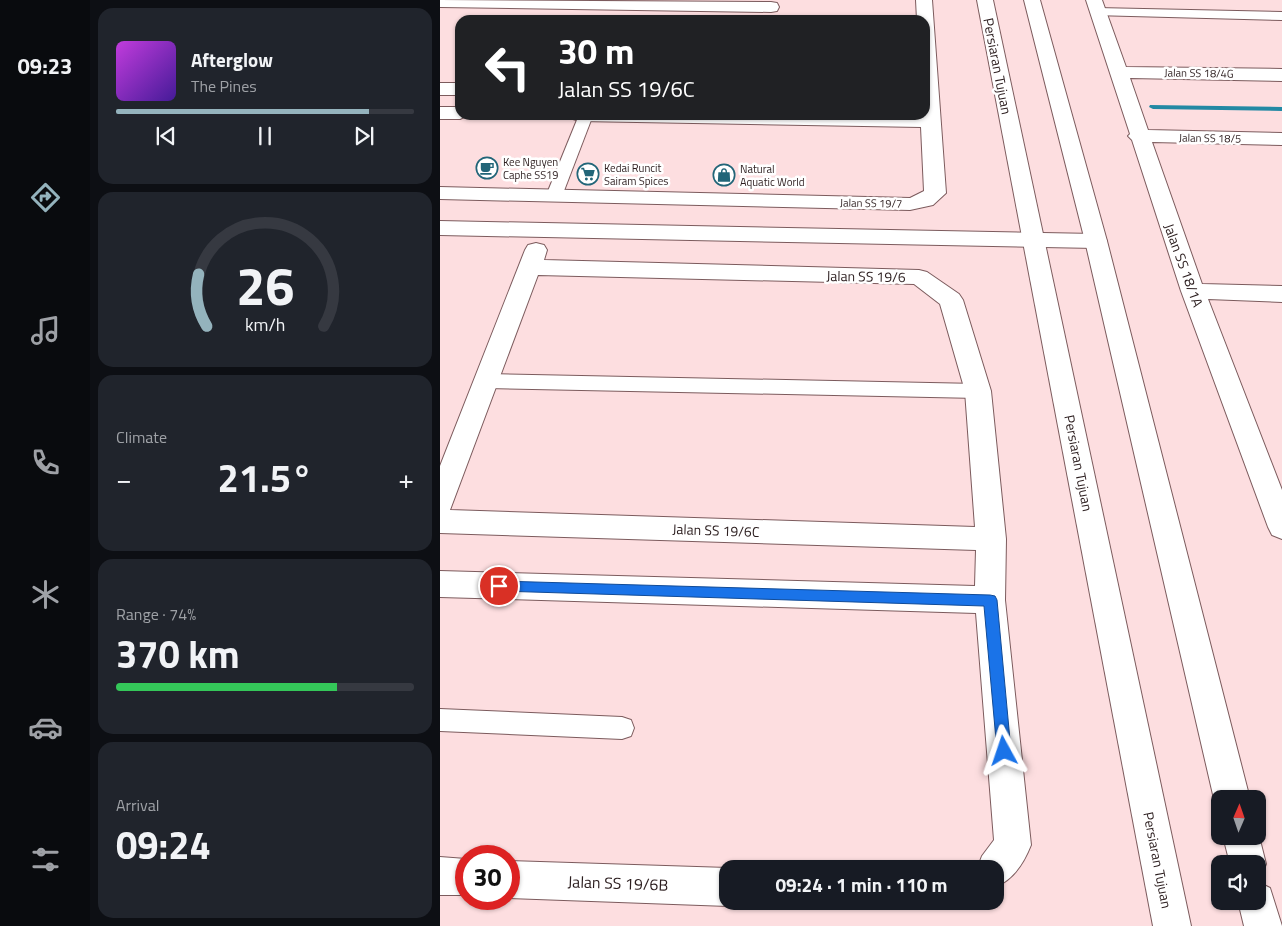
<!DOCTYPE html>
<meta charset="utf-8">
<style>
:root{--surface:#171b24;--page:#20242c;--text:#f1f3f6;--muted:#9ea1a6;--line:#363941;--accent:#94b3bd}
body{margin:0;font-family:"Titillium Web",sans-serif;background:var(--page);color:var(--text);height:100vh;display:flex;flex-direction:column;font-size:19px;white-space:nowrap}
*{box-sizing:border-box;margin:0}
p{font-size:16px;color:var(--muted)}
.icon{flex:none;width:28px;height:28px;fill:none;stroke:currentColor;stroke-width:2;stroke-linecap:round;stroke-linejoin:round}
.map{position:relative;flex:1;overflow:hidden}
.drawer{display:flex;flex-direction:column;gap:8px;padding:8px;background:#0d0f14;width:350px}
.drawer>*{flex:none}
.guide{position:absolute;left:15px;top:15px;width:475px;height:105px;border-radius:15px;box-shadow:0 1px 4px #0004;background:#202124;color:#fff;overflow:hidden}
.needle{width:32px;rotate:2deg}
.fabs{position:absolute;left:771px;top:790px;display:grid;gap:10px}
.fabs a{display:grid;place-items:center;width:55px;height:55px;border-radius:10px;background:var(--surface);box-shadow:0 1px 4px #0004;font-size:25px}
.speed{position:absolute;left:15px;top:845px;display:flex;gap:10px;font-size:25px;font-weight:700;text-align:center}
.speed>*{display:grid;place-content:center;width:65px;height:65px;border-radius:50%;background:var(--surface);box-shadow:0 1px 4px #0004;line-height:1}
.speed .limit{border:8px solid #d22;background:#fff;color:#111}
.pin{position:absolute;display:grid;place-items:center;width:42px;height:42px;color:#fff;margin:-21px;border:2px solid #fff;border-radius:50%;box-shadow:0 1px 5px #0007}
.me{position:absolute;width:55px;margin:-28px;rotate:355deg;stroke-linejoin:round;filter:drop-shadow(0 0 4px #0008)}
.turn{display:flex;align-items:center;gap:18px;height:105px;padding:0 20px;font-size:22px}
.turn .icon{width:65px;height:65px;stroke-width:2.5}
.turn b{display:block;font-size:35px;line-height:42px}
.big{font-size:38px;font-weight:700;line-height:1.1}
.drawer .card{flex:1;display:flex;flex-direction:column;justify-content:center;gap:8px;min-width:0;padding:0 18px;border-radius:15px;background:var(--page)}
.drawer .dial{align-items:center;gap:0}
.dial svg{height:130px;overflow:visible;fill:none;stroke:var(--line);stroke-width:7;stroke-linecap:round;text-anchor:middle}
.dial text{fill:var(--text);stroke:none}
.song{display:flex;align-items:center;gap:15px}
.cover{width:60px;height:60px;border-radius:8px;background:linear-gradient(135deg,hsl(290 70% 55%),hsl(260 70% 35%))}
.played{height:5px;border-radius:2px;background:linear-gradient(90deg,var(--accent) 85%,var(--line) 85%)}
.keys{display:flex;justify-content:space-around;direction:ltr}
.heat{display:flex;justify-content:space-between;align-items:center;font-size:28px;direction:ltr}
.charge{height:8px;border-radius:4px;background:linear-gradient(90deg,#34c759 74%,var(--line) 0)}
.trip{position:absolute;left:279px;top:860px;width:285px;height:50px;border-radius:15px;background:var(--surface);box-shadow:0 1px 4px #0004;font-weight:700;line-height:50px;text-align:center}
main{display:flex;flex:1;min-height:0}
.menu{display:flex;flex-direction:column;width:90px;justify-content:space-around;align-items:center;background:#090b0e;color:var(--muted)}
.menu .icon{width:35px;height:35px}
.menu .on{color:var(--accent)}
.menu b{font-size:22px;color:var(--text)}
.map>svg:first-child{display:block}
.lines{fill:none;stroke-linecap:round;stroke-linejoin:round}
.stream{fill:#2389a4;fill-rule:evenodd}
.lane-casing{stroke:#7c5b5d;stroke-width:2}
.street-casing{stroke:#7c5b5d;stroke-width:2}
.secondary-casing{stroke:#7c5b5d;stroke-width:2}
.lane{fill:#fff;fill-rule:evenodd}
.street{fill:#fff;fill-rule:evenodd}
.secondary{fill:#fff;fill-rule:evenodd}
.route{fill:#1a73e8;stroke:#114b97}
.labels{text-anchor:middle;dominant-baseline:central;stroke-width:5;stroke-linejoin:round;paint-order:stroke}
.far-street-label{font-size:11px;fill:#2b1d1e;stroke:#fff}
.far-poi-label{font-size:11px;fill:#2b1d1e;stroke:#fff;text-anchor:start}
.street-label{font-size:14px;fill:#2b1d1e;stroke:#fff}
.near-street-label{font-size:16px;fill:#2b1d1e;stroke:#fff}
</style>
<main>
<nav class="menu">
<b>09:23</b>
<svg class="icon on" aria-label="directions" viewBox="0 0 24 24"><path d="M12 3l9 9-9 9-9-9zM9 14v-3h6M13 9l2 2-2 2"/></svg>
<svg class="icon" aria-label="music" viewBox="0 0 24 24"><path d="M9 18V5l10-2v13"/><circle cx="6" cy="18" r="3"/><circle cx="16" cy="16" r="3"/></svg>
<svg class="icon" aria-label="phone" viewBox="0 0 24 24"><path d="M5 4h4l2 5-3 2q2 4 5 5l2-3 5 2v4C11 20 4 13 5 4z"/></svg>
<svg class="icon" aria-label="climate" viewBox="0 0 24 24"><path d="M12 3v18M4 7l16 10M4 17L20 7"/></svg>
<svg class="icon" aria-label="car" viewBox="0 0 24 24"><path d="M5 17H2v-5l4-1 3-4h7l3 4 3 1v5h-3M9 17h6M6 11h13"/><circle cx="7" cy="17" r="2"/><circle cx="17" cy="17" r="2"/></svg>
<svg class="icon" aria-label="filters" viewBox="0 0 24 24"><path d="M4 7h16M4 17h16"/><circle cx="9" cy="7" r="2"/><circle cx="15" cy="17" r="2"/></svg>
</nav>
<section class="drawer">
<div class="card">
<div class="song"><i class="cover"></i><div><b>Afterglow</b><p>The Pines</p></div></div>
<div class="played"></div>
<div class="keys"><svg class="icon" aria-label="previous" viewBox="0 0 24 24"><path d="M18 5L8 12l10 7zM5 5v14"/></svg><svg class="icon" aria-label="pause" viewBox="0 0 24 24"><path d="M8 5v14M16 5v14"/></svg><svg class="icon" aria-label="next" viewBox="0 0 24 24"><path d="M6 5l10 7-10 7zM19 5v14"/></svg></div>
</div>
<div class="card dial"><svg viewBox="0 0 100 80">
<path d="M14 69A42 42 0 1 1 86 69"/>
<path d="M14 69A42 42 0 0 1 9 37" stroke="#94b3bd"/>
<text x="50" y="56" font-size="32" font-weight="700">26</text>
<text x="50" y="72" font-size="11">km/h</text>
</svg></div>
<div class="card"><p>Climate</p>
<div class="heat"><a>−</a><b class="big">21.5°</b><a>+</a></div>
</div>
<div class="card"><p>Range · 74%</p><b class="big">370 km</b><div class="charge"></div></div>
<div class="card"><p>Arrival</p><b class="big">09:24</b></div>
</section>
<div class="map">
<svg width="842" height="926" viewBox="0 0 842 926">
<rect width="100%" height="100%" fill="#fddee0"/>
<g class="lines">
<polygon class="stream" points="710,105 842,107 842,111 713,109 709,107"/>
<g class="lane-casing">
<g id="lane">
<polygon points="657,8 842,12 842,20 653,15 651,12"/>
<polygon points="139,115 153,115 122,196 119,199 109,199 106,196"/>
<polygon points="47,374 538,384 545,386 547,391 545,396 538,398 47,388 40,386 38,381 40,376"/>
<polygon points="0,709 182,717 191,720 194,728 191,736 182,739 0,731"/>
</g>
</g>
<g class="street-casing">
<g id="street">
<polygon points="0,0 331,2 337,3 339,7 337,11 331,12 0,7"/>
<polygon points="476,0 492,0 506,193 493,205 470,210 0,199 0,187 470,198 484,191 481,127 140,121 133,119 130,115 485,115 485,20 477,20"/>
<polygon points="646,0 662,0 686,67 842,69 842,81 690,78 708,130 842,133 842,145 712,142 762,284 842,286 842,302 768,299 842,490 842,539 832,535 828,527 741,291 692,140 688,136 690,134"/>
<rect x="0" y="83" width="20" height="12"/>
<polygon points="0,107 20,107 20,115 28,115 20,119 0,119"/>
<polygon points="0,221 656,234 664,236 667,241 664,246 656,248 0,235"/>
<path d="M 96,243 L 104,245 L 107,250 L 104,260 L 479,270 L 487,272 L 519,294 L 523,300 L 551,391 L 566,539 L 565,600 L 591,845 C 584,863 573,880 555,887 L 555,869 L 537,869 L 542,856 L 554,840 L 536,613 L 0,597 L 0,571 L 535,586 L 536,550 L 0,533 L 0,466 L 85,250 L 88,245 ZM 98,275 L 474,284 L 500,304 L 525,391 L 535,527 L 10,510 Z"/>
<polygon points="0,857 26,859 26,895 0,895"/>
<polygon points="69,861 288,868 288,901 299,901 288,906 69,898"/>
</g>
</g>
<g class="secondary-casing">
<g id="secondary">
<polygon points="537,0 553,0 751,926 713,926"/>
<polygon points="584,0 600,0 667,241 810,799 780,799 780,811 774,799 645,241"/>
<polygon points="818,832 826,864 821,877 818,878 818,864 790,864 783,836 818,836"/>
<polygon points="818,882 830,888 842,926 804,926 798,901 818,901"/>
</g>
</g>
<use href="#lane" class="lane"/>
<use href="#street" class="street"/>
<use href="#secondary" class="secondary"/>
</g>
<polygon class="route" points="59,581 550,595 555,596 557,600 571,751 569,756 564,758 559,756 557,751 544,606 59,591 55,590 53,586 55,582"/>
<defs>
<g id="cafe-ring" transform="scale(1.125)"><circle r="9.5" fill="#fff" stroke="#226578" stroke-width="1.5"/><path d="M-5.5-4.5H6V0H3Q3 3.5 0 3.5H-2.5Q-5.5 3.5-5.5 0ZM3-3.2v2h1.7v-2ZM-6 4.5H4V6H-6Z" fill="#226578"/></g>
<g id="supermarket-ring" transform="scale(1.125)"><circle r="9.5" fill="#fff" stroke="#226578" stroke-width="1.5"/><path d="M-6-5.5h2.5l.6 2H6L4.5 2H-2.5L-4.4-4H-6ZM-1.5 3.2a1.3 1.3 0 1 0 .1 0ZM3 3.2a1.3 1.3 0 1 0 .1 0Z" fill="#226578"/></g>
<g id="shop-ring" transform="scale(1.125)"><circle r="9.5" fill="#fff" stroke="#226578" stroke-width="1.5"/><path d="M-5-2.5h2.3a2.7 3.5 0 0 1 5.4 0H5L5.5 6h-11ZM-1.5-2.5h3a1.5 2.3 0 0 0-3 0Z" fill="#226578"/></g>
</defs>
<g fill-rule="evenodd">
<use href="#cafe-ring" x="47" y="168"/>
<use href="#supermarket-ring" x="148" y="174"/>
<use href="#shop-ring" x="284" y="175"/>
</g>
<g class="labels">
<g class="far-street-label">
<text transform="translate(759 73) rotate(1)">Jalan SS 18/4G</text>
<text transform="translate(770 138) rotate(1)">Jalan SS 18/5</text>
<text transform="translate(431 203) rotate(1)">Jalan SS 19/7</text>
</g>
<g class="far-poi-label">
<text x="63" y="162">Kee Nguyen<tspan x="63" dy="13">Caphe SS19</tspan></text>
<text x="164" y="168">Kedai Runcit<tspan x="164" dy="13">Sairam Spices</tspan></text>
<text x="300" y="169">Natural<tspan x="300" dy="13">Aquatic World</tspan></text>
</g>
<g class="street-label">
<text transform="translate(558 66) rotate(79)">Persiaran Tujuan</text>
<text transform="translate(744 265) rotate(70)">Jalan SS 18/1A</text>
<text transform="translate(426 276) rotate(1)">Jalan SS 19/6</text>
<text transform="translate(639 463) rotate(79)">Persiaran Tujuan</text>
<text transform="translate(276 530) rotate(2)">Jalan SS 19/6C</text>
<text transform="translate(718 860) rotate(79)">Persiaran Tujuan</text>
</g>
<g class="near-street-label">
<text transform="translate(178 883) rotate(2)">Jalan SS 19/6B</text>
</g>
</g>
</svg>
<div class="fabs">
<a><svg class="needle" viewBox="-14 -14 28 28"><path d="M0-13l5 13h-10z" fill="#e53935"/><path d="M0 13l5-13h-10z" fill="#9ea1a6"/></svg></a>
<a><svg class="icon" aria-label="sound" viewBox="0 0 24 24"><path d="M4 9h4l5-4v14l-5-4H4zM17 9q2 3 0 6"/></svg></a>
</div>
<div class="speed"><div class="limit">30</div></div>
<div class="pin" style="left:59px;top:586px;background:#d93025"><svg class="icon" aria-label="arrive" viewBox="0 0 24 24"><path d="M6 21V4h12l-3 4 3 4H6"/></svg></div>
<svg class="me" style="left:564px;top:751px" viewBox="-20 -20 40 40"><path d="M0-17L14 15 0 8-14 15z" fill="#1a73e8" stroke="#fff" stroke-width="4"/></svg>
<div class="trip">09:24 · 1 min · 110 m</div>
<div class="guide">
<div class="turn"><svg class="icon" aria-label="left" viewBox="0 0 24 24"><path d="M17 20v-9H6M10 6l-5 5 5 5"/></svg><div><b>30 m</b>Jalan SS 19/6C</div></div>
</div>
</div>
</main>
